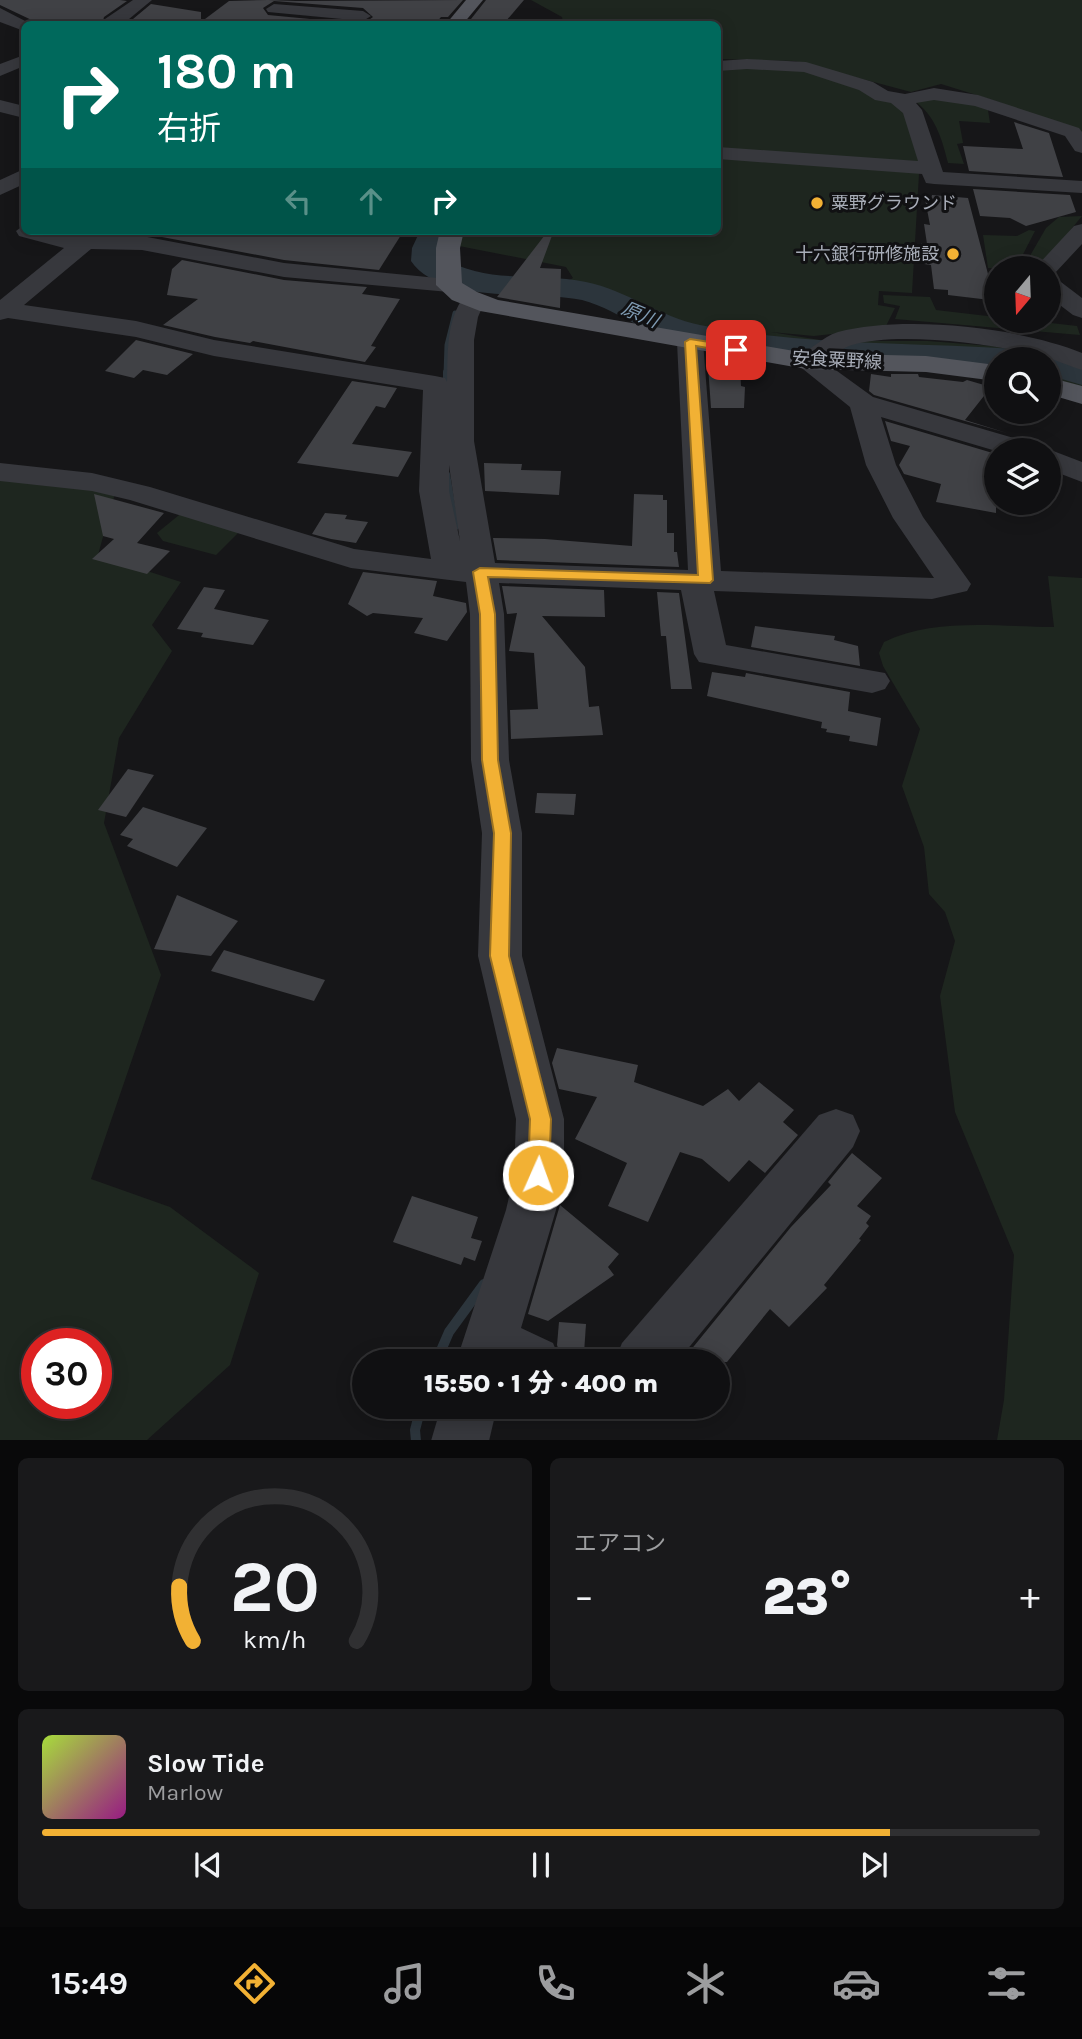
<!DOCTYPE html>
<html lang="ja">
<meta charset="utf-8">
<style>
:root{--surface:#101012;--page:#19191b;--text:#f1f3f6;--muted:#9c9d9f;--line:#303032;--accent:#f2b134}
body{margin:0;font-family:Karla,"Noto Sans JP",sans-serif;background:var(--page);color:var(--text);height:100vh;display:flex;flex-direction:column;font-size:26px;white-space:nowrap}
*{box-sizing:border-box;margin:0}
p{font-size:23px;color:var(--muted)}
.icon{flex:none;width:38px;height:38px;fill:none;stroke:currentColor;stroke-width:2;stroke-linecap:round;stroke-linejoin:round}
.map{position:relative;height:1440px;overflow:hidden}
.side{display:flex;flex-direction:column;gap:18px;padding:18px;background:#09090a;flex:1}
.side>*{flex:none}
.guide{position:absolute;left:21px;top:21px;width:700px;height:214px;border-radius:10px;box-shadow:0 4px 18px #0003,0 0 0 2px var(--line);background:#00695c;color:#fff;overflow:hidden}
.needle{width:46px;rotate:199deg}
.fabs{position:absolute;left:984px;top:256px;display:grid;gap:14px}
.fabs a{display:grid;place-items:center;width:77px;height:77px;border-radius:50%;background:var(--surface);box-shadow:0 4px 18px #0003,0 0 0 2px var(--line);font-size:35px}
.speed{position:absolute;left:21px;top:1328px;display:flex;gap:14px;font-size:35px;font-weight:700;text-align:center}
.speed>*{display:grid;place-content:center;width:91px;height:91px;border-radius:50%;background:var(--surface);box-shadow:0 4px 18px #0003,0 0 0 2px var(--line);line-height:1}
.speed .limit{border:10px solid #d22;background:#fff;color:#111}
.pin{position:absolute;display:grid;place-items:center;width:60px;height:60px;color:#fff;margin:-30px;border-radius:14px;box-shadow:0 4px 10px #0006}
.me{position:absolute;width:77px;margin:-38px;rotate:2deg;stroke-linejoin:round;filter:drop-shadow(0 0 5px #0008)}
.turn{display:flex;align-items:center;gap:24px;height:147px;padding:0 21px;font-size:32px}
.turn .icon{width:91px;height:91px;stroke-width:2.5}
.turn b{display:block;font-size:49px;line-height:60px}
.lanes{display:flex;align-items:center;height:66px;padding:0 21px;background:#0003;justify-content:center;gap:35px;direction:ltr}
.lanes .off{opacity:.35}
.big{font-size:52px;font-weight:800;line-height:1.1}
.side .card{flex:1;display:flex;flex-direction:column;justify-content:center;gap:10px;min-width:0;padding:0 24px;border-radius:10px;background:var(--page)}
.side .dial{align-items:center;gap:0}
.dial svg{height:182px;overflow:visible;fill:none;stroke:var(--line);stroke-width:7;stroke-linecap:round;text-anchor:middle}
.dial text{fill:var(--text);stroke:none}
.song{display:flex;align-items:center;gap:21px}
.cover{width:84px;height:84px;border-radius:10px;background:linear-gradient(135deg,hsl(80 70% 55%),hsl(310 70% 35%))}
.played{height:7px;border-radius:4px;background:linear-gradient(90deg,var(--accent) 85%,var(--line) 85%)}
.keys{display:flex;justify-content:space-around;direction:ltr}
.heat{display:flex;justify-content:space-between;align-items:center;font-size:38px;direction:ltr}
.side .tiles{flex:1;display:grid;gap:18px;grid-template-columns:1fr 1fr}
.card:last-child{grid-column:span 2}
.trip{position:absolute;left:352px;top:1349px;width:378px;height:70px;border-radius:35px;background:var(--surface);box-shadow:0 4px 18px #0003,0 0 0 2px var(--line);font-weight:800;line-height:70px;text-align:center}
.dock{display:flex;height:112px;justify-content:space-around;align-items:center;background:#060607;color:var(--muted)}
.dock .icon{width:49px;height:49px}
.dock .active{color:var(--accent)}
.dock b{font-size:32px;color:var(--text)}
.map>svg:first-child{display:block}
.green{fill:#1e261f;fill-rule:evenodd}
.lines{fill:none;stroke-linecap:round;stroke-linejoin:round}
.stream-far2{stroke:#2c353c;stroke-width:5}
.stream-far1{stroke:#2c353c;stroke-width:6}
.stream{stroke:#2c353c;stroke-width:10}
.river{fill:#2c353c;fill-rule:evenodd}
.building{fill:#404145;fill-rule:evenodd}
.minor{fill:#37383d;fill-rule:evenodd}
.major{fill:#53555c;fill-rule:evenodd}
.route{fill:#f2b134;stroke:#9d7322;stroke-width:2}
.poi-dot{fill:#f2b134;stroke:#111113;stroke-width:2.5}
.labels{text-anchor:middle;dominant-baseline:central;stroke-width:6;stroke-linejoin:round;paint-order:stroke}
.far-poi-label{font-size:18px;fill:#a8adb8;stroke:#111113;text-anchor:start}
.far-street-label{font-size:18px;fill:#a8adb8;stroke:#111113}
.far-water-label{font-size:19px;font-style:italic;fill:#7f9bb3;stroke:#111113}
</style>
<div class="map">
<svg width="1082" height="1441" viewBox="0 0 1082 1441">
<rect width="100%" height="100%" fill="#161618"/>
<g class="green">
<polygon points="531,0 1082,0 1082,136 999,102 941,84 911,92 795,61 718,59 718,24 563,24 562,17"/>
<polygon points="730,66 801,69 898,101 915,116 919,174 912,293 879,291 878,305 895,308 885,328 814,336 771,332 820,340 804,353 687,335 648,322 587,291 565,289 566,282 573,278 566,267 459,246 465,231 718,231 718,67"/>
<path d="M 961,99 L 988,110 L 990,123 L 959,121 L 963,143 L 957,144 L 964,164 L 948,163 C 942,139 935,114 913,100 Z"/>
<polygon points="1082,216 1039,268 1023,268 1046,228 1059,217"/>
<polygon points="1029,230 1035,231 1016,268 988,268 983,235 1017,236"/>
<polygon points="883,295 930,297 936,310 996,317 996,320 1025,320 1077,326 1080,335 895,319 900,306 884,303"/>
<polygon points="858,341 928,341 1018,348 1082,366 1082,387 1048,377 1048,359 996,359 996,364 834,354"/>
<path d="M 0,474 L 116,490 L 98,555 L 181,582 L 152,625 L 172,651 L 119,738 L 104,823 L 161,975 L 91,1179 L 170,1207 L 259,1273 L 230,1365 L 147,1440 L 0,1441 ZM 37,1344 L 96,1344 L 96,1404 L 37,1404 Z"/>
<polygon points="184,511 247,524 216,555 163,541 157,533"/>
<path d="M 1048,576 L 1082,578 L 1082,1440 L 997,1440 L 1004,1400 L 1014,1255 L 955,1112 L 940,996 L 955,941 L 945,912 L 929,894 L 924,847 L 902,786 L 920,729 L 883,666 L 879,653 L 884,642 C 935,617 999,627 1054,627 Z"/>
</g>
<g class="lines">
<polyline class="stream-far2" points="446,374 447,345 455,313"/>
<g class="stream-far1">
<polyline points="446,391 446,372"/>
<polyline points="447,474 456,527"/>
</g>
<g class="stream">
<polyline points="436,1362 449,1332 484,1284"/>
<polyline points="416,1441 415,1430 421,1407"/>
</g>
<g class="river">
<path d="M 420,231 L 450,231 L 442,248 L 441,257 C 486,285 537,272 586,282 C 626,290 660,317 700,325 C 805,346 910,342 1017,349 L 1029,352 L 1034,359 L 996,359 L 996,368 C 892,361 799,367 695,344 C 676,340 658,334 640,326 C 621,317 602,305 582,300 C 536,290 441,305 411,261 L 412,248 Z"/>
<polygon points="1048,354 1082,364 1082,385 1048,375 1048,359 1035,359"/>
</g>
</g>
<g class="building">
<polygon points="0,0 120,0 127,1 104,17 102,24 40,24 0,5"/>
<path d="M 268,0 L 296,1 L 463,0 L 448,17 L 441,17 L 435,24 L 332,24 L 293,21 L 293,24 L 127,24 L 151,4 L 201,12 L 201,22 L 229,1 ZM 274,1 L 363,8 L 373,17 L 363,24 L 268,15 L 263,8 Z"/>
<polygon points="486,0 524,0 506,21 471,19"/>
<polygon points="1014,122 1049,133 1063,177 969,171 963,146 1023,149"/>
<polygon points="973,189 1070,195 1076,212 1026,226 1010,218 980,216"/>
<polygon points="932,195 968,198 988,274 992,274 990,300 948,295 948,290 934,289 931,265 924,264 921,243 927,244 924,224 930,225 925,199 931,200"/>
<polygon points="162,231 372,231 401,235 379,270 284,260 162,237"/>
<polygon points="548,231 553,233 540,268 561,269 560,308 497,297"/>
<polygon points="182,260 284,280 367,287 362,294 400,299 371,346 376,347 365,362 253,341 250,343 215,337 163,325 198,299 167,295 172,269"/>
<polygon points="136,340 193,354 167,375 143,370 134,378 105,371"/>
<polygon points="718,364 740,365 741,386 745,387 744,408 711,408 708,366 717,367"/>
<polygon points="871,374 891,377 891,374 918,374 919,377 963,382 967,380 991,387 965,420 1007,433 874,395 869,391"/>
<polygon points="352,381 397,388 385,408 376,406 352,444 412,452 398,477 297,463"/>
<polygon points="885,421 996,454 996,513 936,502 941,484 904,474 899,465 910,446 891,441"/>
<polygon points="484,463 522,464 521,470 561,471 559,495 485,491"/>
<polygon points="94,494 164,513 137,543 170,551 147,574 92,559 114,539 103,536"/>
<polygon points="634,494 663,495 663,500 667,500 667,533 674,533 674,552 677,552 679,567 497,560 493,538 545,539 632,546"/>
<polygon points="325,513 347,515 345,519 368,522 356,543 331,539 312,534"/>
<polygon points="363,572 437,581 433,596 466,603 467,612 447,641 414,633 423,618 373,613 367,616 348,604"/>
<polygon points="502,586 604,590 605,617 542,616 585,667 589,707 599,706 603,735 511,739 510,710 538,709 534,653 509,651 517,613 507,614"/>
<polygon points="204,587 225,590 214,609 269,620 253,645 201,637 203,633 177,629"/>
<polygon points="657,592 679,593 692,689 671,689 666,636 661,636"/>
<polygon points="755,626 835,636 834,640 858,646 860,666 751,647"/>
<polygon points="712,672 745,677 746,673 850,692 848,711 881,718 877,746 849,741 850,736 826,732 827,729 821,728 822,722 707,696"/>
<polygon points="128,769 154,775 126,817 98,810"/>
<polygon points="537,793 576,794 574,815 535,813"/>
<polygon points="143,807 207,828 177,867 127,846 133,839 120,835"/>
<polygon points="177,895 238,921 211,956 154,949"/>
<polygon points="224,950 325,980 314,1001 211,971"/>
<polygon points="557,1048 638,1065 634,1082 703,1106 728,1089 739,1101 759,1082 794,1110 783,1122 798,1135 765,1173 749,1160 729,1182 702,1159 680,1152 648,1222 608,1206 627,1163 575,1139 597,1097 559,1089 552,1063"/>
<polygon points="852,1153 882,1178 857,1206 871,1216 866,1223 869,1226 859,1239 861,1240 824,1285 827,1288 789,1327 770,1309 727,1362 681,1362 791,1227 831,1185 828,1182"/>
<polygon points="412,1196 478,1217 471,1238 482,1241 475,1261 464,1257 461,1265 393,1242"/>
<polygon points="560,1205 619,1254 608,1267 614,1275 548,1321 528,1314"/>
<polygon points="559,1322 586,1324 584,1353 559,1351 557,1345"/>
</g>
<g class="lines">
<g class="minor">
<polygon points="133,0 152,0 123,24 104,24 105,19"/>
<polygon points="274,4 363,11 371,16 363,21 268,12 266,9"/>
<polygon points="0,8 31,24 24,24 24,31 0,22"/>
<polygon points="24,55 24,66 0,76 0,64"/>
<polygon points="747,59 806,62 873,82 888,91 905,94 934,88 978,95 1079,128 1082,132 1082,153 1075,151 1065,136 975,106 934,100 916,103 922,110 943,172 1082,181 1082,193 934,184 926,183 922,174 718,159 718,147 918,161 903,113 891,103 875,100 859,90 804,72 747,69 718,71 718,61"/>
<polygon points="0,100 24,106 24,118 0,112"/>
<polygon points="24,169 24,184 0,195 0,180"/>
<polygon points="1082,224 1082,244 1055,273 1048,275 1048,268 1035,268 1074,226"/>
<path d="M 24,225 L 24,231 L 80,235 L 85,231 L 103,231 L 105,235 L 142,236 L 284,263 L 458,280 L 461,285 L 458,290 L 449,292 L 284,277 L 142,250 L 91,249 L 24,305 L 136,321 L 214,340 L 435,376 L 445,378 L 447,382 C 448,351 446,322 464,296 L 473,294 L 482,296 L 485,301 L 478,317 L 474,340 L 474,441 L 495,563 L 688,570 L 677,342 L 681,336 L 690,334 L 699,336 L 703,342 L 721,571 L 934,578 L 893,518 L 866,465 L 850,407 L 793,361 L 797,355 C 812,351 821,337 838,332 C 904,315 1019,327 1082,353 L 1082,370 C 1068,366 1055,359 1041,356 C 995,344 898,331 852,345 C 842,348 833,355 826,363 L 873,397 L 1034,444 L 1038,450 L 996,451 L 881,417 L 896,465 L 923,517 L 971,584 L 967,591 L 932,599 L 714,591 L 726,645 L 885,673 L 890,681 L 885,689 L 872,693 L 699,662 L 694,654 L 681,590 L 499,583 L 504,614 L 509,760 L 522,833 L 522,956 L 564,1119 L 564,1175 L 556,1210 L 521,1328 L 553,1343 L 561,1362 L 456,1362 L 506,1210 L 514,1175 L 516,1119 L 478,956 L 482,833 L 471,760 L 470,614 L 466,582 L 351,568 L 130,500 L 92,491 L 0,481 L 0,463 L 92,473 L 150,487 L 354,549 L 431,559 L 419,491 L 423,390 L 214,356 L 136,337 L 8,318 L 0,320 L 0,300 L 64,248 L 19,236 L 16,231 ZM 449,465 L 460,541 L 449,491 Z"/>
<polygon points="1048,277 1057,279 1082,298 1082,318 1073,315 1048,296"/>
<polygon points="1048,449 1082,462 1082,482 1048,469 1048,450 1046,450"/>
<polygon points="836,1109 853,1115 860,1131 853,1147 677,1362 614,1362 622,1343 819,1115"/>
<polygon points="441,1407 497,1407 489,1441 431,1441"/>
</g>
<g class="major">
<polygon points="466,0 483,0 463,24 446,24"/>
<polygon points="440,231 464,231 460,248 462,283 477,292 498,300 806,353 926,356 996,365 996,381 926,372 806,369 480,311 452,300 436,285 436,248"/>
<polygon points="1048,377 1082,386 1082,404 1048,394"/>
</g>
</g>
<polygon class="route" points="690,339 736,346 742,350 736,353 696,346 713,580 710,583 488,577 495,614 498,760 511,833 509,956 551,1119 549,1175 546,1182 538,1185 531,1182 528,1175 530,1119 490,956 494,833 482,760 480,614 473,572 480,568 698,575 685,342"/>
<g class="poi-dot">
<circle cx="817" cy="203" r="7"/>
<circle cx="953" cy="254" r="7"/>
</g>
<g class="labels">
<g class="far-poi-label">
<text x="831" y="203">粟野グラウンド</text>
<text x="939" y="254" text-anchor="end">十六銀行研修施設</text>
</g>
<g class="far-street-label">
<text transform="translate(837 360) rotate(3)">安食粟野線</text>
</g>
<g class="far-water-label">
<text transform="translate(640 315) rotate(23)">原川</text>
</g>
</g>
</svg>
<div class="fabs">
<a><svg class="needle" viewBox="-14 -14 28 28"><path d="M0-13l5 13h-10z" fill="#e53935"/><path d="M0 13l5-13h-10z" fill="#9c9d9f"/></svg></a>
<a><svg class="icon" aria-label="search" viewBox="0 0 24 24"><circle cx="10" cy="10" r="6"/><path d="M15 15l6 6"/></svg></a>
<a><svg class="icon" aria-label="layers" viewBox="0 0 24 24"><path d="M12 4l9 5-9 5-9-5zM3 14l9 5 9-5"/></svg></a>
</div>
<div class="speed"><div class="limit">30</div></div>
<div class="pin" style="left:736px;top:350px;background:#d93025"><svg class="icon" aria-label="arrive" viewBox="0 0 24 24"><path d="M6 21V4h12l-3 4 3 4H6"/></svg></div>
<svg class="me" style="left:538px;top:1175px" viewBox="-20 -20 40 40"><circle r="17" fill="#f2b134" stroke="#fff" stroke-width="3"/><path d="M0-11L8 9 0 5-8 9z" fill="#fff"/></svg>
<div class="trip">15:50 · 1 分 · 400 m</div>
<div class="guide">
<div class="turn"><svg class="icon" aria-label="right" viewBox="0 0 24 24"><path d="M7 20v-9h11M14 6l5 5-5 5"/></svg><div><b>180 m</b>右折</div></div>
<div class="lanes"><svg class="icon off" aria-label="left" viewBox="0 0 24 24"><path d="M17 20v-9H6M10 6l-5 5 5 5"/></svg><svg class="icon off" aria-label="ahead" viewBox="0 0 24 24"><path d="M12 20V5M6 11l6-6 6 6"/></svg><svg class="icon" aria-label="right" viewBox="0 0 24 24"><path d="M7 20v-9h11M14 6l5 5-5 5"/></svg></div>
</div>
</div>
<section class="side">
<div class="tiles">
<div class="card dial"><svg viewBox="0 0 100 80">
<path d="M14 69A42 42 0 1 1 86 69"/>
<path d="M14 69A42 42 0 0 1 8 45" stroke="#f2b134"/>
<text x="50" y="56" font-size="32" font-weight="700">20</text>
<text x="50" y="72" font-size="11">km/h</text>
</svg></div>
<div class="card"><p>エアコン</p>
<div class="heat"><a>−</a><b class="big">23°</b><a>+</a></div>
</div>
<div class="card">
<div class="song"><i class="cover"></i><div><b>Slow Tide</b><p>Marlow</p></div></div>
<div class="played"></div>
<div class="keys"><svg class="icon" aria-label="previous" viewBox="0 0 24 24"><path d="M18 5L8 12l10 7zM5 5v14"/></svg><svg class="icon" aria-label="pause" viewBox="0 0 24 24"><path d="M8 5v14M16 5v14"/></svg><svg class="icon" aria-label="next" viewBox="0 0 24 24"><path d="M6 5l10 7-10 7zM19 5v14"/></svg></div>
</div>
</div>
</section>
<nav class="dock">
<b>15:49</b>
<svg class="icon active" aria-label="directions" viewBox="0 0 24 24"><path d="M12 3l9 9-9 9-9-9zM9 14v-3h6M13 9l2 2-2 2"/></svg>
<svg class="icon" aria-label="music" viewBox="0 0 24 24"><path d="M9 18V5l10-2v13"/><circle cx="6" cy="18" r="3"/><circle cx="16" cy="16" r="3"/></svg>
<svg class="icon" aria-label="phone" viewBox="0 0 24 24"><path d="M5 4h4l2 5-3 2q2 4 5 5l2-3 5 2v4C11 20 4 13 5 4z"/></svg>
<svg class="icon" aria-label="climate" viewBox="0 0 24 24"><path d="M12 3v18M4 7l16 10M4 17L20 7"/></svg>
<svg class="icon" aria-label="car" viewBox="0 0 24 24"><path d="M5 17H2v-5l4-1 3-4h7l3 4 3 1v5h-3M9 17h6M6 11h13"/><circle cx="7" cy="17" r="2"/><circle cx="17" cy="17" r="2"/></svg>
<svg class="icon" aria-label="filters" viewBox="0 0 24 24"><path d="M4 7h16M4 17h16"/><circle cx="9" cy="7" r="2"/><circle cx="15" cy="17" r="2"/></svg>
</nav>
